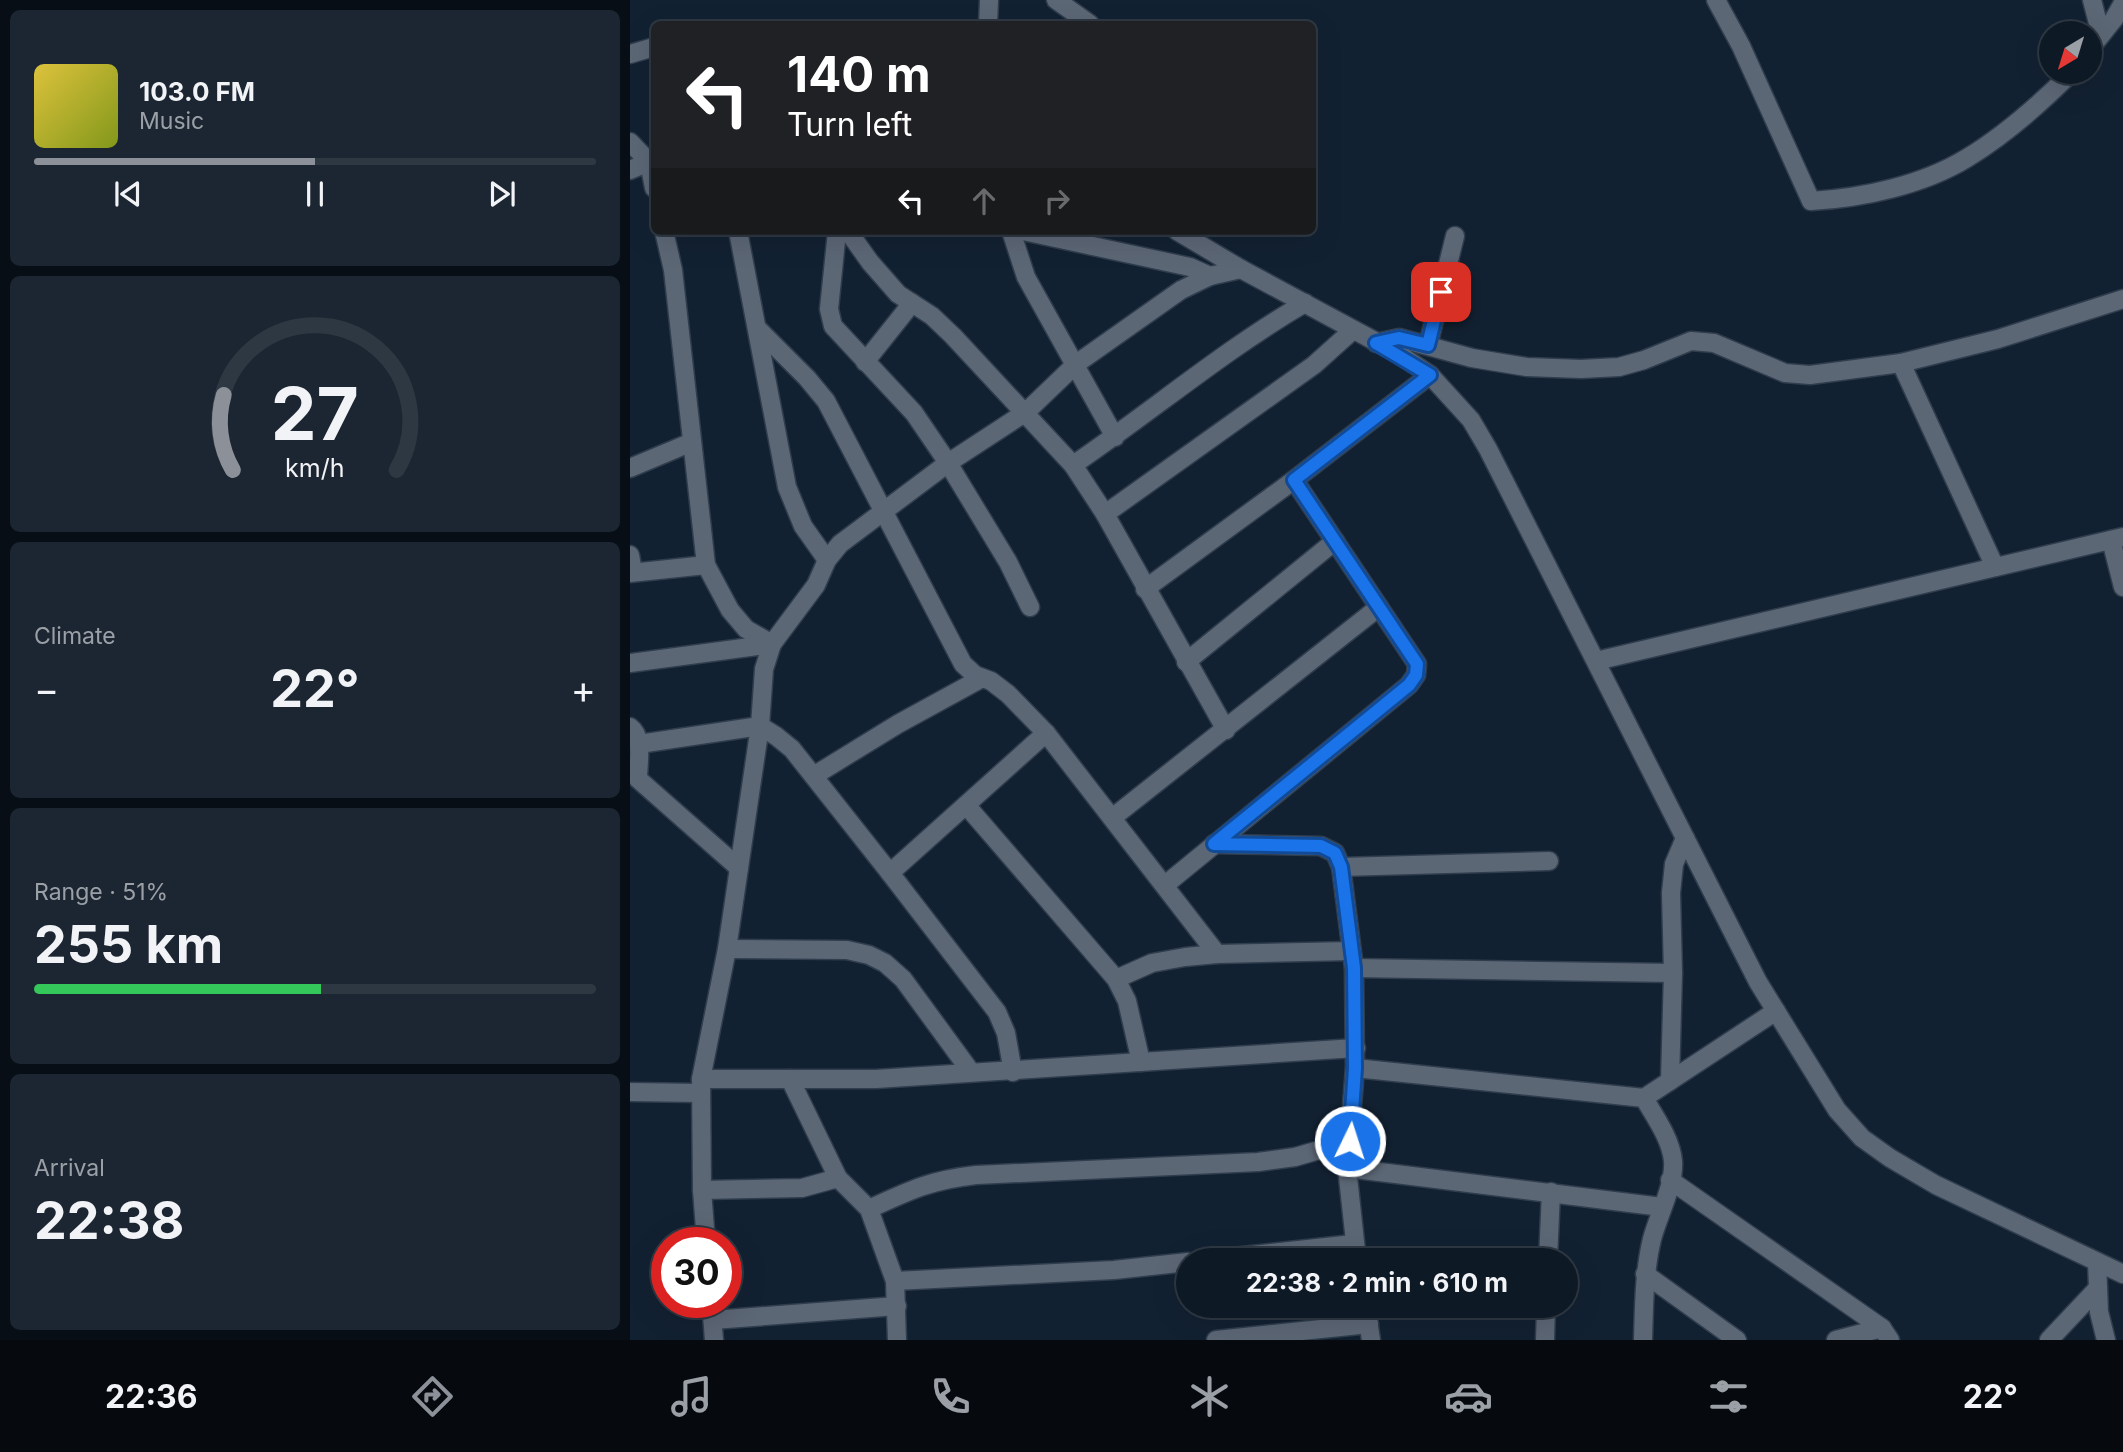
<!DOCTYPE html>
<meta charset="utf-8">
<style>
:root{--surface:#0e1926;--page:#1c2632;--text:#f1f3f6;--muted:#9ba0a7;--line:#2e3843;--accent:#8c9099}
body{margin:0;font-family:Inter,sans-serif;background:var(--page);color:var(--text);height:100vh;display:flex;flex-direction:column;font-size:26px;white-space:nowrap}
*{box-sizing:border-box;margin:0}
p{font-size:23px;color:var(--muted)}
.icon{flex:none;width:38px;height:38px;fill:none;stroke:currentColor;stroke-width:2;stroke-linecap:round;stroke-linejoin:round}
.map{position:relative;flex:1;overflow:hidden}
.details{display:flex;flex-direction:column;gap:10px;padding:10px;background:#080e15;width:630px}
.details>*{flex:none}
.banner{position:absolute;left:21px;top:21px;width:665px;height:214px;border-radius:10px;box-shadow:0 7px 28px #0002,0 0 0 2px var(--line);background:#202124;color:#fff;overflow:hidden}
.needle{width:46px;rotate:218deg}
.fabs{position:absolute;left:1409px;top:21px;display:grid;gap:14px}
.fabs a{display:grid;place-items:center;width:63px;height:63px;border-radius:50%;background:var(--surface);box-shadow:0 7px 28px #0002,0 0 0 2px var(--line);font-size:35px}
.speed{position:absolute;left:21px;top:1227px;display:flex;gap:14px;font-size:35px;font-weight:700;text-align:center}
.speed>*{display:grid;place-content:center;width:91px;height:91px;border-radius:50%;background:var(--surface);box-shadow:0 7px 28px #0002,0 0 0 2px var(--line);line-height:1}
.speed .limit{border:10px solid #d22;background:#fff;color:#111}
.pin{position:absolute;display:grid;place-items:center;width:60px;height:60px;color:#fff;margin:-30px;border-radius:14px;box-shadow:0 4px 10px #0006}
.me{position:absolute;width:77px;margin:-38px;rotate:4deg;stroke-linejoin:round;filter:drop-shadow(0 0 5px #0008)}
.turn{display:flex;align-items:center;gap:24px;height:147px;padding:0 21px;font-size:32px}
.turn .icon{width:91px;height:91px;stroke-width:2.5}
.turn b{display:block;font-size:49px;line-height:60px}
.lanes{display:flex;align-items:center;height:66px;padding:0 21px;background:#0003;justify-content:center;gap:35px;direction:ltr}
.lanes .off{opacity:.35}
.big{font-size:52px;font-weight:700;line-height:1.1}
.details .widget{flex:1;display:flex;flex-direction:column;justify-content:center;gap:10px;min-width:0;padding:0 24px;border-radius:10px;background:var(--page)}
.details .dial{align-items:center;gap:0}
.dial svg{height:182px;overflow:visible;fill:none;stroke:var(--line);stroke-width:7;stroke-linecap:round;text-anchor:middle}
.dial text{fill:var(--text);stroke:none}
.song{display:flex;align-items:center;gap:21px}
.cover{width:84px;height:84px;border-radius:10px;background:linear-gradient(135deg,hsl(50 70% 55%),hsl(70 70% 35%))}
.played{height:7px;border-radius:4px;background:linear-gradient(90deg,var(--accent) 50%,var(--line) 50%)}
.keys{display:flex;justify-content:space-around;direction:ltr}
.heat{display:flex;justify-content:space-between;align-items:center;font-size:38px;direction:ltr}
.charge{height:10px;border-radius:5px;background:linear-gradient(90deg,#34c759 51%,var(--line) 0)}
.trip{position:absolute;left:546px;top:1248px;width:402px;height:70px;border-radius:35px;background:var(--surface);box-shadow:0 7px 28px #0002,0 0 0 2px var(--line);font-weight:700;line-height:70px;text-align:center}
.tabs{display:flex;height:112px;justify-content:space-around;align-items:center;background:#060a0f;color:var(--muted)}
.tabs .icon{width:49px;height:49px}
.tabs .on{color:var(--accent)}
.tabs b{font-size:32px;color:var(--text)}
main{display:flex;flex:1;min-height:0}
.map>svg:first-child{display:block}
.lines{fill:none;stroke-linecap:round;stroke-linejoin:round}
.minor-casing{stroke:#2f3d4d;stroke-width:21}
.minor{stroke:#5c6776;stroke-width:18}
.route-casing{stroke:#114b97;stroke-width:18}
.route{stroke:#1a73e8;stroke-width:12}
</style>
<main>
<section class="details">
<div class="widget">
<div class="song"><i class="cover"></i><div><b>103.0 FM</b><p>Music</p></div></div>
<div class="played"></div>
<div class="keys"><svg class="icon" aria-label="previous" viewBox="0 0 24 24"><path d="M18 5L8 12l10 7zM5 5v14"/></svg><svg class="icon" aria-label="pause" viewBox="0 0 24 24"><path d="M8 5v14M16 5v14"/></svg><svg class="icon" aria-label="next" viewBox="0 0 24 24"><path d="M6 5l10 7-10 7zM19 5v14"/></svg></div>
</div>
<div class="widget dial"><svg viewBox="0 0 100 80">
<path d="M14 69A42 42 0 1 1 86 69"/>
<path d="M14 69A42 42 0 0 1 10 36" stroke="#8c9099"/>
<text x="50" y="56" font-size="32" font-weight="700">27</text>
<text x="50" y="72" font-size="11">km/h</text>
</svg></div>
<div class="widget"><p>Climate</p>
<div class="heat"><a>−</a><b class="big">22°</b><a>+</a></div>
</div>
<div class="widget"><p>Range · 51%</p><b class="big">255 km</b><div class="charge"></div></div>
<div class="widget"><p>Arrival</p><b class="big">22:38</b></div>
</section>
<div class="map">
<svg width="1493" height="1340" viewBox="0 0 1493 1340">
<rect width="100%" height="100%" fill="#122132"/>
<g class="lines">
<g class="minor-casing">
<g id="minor">
<polyline points="426,0 460,24"/>
<path d="M 1086,0 L 1111,46 L 1181,201 C 1233,198 1293,185 1337,158 C 1375,135 1411,103 1442,72"/>
<polyline points="1462,0 1471,35"/>
<polyline points="358,24 359,0"/>
<polyline points="1460,49 1484,19 1493,3"/>
<polyline points="0,54 24,47"/>
<polyline points="0,142 19,162 24,188"/>
<polyline points="0,170 24,160"/>
<polyline points="34,231 43,270 76,565 100,610 116,629 142,644"/>
<polyline points="108,231 157,487 173,526 197,560"/>
<polyline points="207,231 199,309 203,326 284,413 318,463 378,562 400,607"/>
<polyline points="218,231 240,262 268,294 302,316 323,336 443,465 475,514 596,730"/>
<polyline points="381,231 396,277 485,437"/>
<polyline points="393,231 560,267 580,276"/>
<polyline points="547,231 611,269 767,353 800,375 841,420 858,449 1128,982 1207,1110 1232,1138 1260,1158 1306,1185 1493,1274"/>
<polyline points="128,329 177,378 196,401 333,664 345,675 361,681 378,694 416,733 587,954"/>
<polyline points="746,343 769,338 842,358 897,367 951,369 989,367 1014,360 1061,341 1084,343 1155,373 1180,375 1271,363 1368,339 1493,299"/>
<polyline points="798,345 825,236"/>
<polyline points="235,362 282,303"/>
<polyline points="1271,363 1365,567"/>
<path d="M 443,465 C 521,412 594,350 675,303"/>
<polyline points="0,468 62,442"/>
<polyline points="475,514 684,365 723,330"/>
<polyline points="1481,540 1493,587"/>
<polyline points="0,555 3,572"/>
<polyline points="0,573 76,565"/>
<polyline points="515,589 664,480 800,375"/>
<polyline points="966,661 1493,537"/>
<polyline points="556,662 705,541"/>
<polyline points="0,663 142,644"/>
<path d="M 0,727 C 14,737 8,763 8,779 L 109,868"/>
<polyline points="9,744 130,726 146,736 162,749 260,873 416,733"/>
<polyline points="185,775 268,724 352,678"/>
<polyline points="336,805 486,979 497,1001 511,1062"/>
<polyline points="482,818 749,607"/>
<polyline points="584,844 691,846 705,853 711,867 724,968 725,1068 717,1168 727,1260"/>
<polyline points="711,867 919,861"/>
<polyline points="260,873 367,1012 376,1033 383,1072"/>
<polyline points="535,885 779,685 786,675 787,664 664,480"/>
<polyline points="97,949 217,950 239,955 255,963 273,979 341,1072"/>
<polyline points="724,968 1043,973"/>
<polyline points="486,979 522,963 555,957 587,954 721,951"/>
<path d="M 725,1068 L 1014,1098 C 1025,1117 1041,1139 1043,1161 C 1045,1184 1028,1216 1022,1239 C 1014,1272 1014,1306 1013,1340"/>
<polyline points="71,1079 246,1079 726,1048"/>
<polyline points="160,1079 208,1178 239,1209 265,1281 267,1340"/>
<polyline points="1040,1081 1043,973 1041,893 1044,864 1055,838"/>
<polyline points="0,1092 70,1093"/>
<polyline points="1014,1098 1146,1011"/>
<polyline points="717,1168 1032,1207"/>
<polyline points="1040,1180 1252,1328 1260,1340"/>
<polyline points="72,1190 172,1188 208,1178"/>
<path d="M 239,1209 C 280,1190 301,1180 346,1175 L 628,1162 L 665,1157 L 720,1141"/>
<polyline points="76,1242 72,1190 71,1079 97,949 130,726 134,669 142,644 186,585 197,560 210,544 318,463 396,412 446,364 551,290 580,276 611,269"/>
<polyline points="576,1260 723,1244"/>
<polyline points="918,1260 921,1192"/>
<polyline points="1467,1262 1469,1312 1476,1340"/>
<polyline points="1015,1274 1107,1340"/>
<polyline points="265,1281 484,1270 558,1262"/>
<polyline points="81,1302 84,1340"/>
<polyline points="736,1306 741,1340"/>
<polyline points="83,1320 267,1306"/>
<polyline points="586,1340 739,1324"/>
<polyline points="915,1340 916,1306"/>
<polyline points="1206,1340 1252,1328"/>
<polyline points="1419,1340 1468,1288"/>
</g>
</g>
<use href="#minor" class="minor"/>
</g>
<g class="lines">
<g class="route-casing">
<polyline id="route" points="720,1141 725,1068 724,968 711,867 705,853 691,846 584,844 779,685 786,675 787,664 664,480 800,375 746,343 769,338 798,345 811,292"/>
</g>
<use href="#route" class="route"/>
</g>
</svg>
<div class="fabs">
<a><svg class="needle" viewBox="-14 -14 28 28"><path d="M0-13l5 13h-10z" fill="#e53935"/><path d="M0 13l5-13h-10z" fill="#9ba0a7"/></svg></a>
</div>
<div class="speed"><div class="limit">30</div></div>
<div class="pin" style="left:811px;top:292px;background:#d93025"><svg class="icon" aria-label="arrive" viewBox="0 0 24 24"><path d="M6 21V4h12l-3 4 3 4H6"/></svg></div>
<svg class="me" style="left:720px;top:1141px" viewBox="-20 -20 40 40"><circle r="17" fill="#1a73e8" stroke="#fff" stroke-width="3"/><path d="M0-11L8 9 0 5-8 9z" fill="#fff"/></svg>
<div class="trip">22:38 · 2 min · 610 m</div>
<div class="banner">
<div class="turn"><svg class="icon" aria-label="left" viewBox="0 0 24 24"><path d="M17 20v-9H6M10 6l-5 5 5 5"/></svg><div><b>140 m</b>Turn left</div></div>
<div class="lanes"><svg class="icon" aria-label="left" viewBox="0 0 24 24"><path d="M17 20v-9H6M10 6l-5 5 5 5"/></svg><svg class="icon off" aria-label="ahead" viewBox="0 0 24 24"><path d="M12 20V5M6 11l6-6 6 6"/></svg><svg class="icon off" aria-label="right" viewBox="0 0 24 24"><path d="M7 20v-9h11M14 6l5 5-5 5"/></svg></div>
</div>
</div>
</main>
<nav class="tabs">
<b>22:36</b>
<svg class="icon on" aria-label="directions" viewBox="0 0 24 24"><path d="M12 3l9 9-9 9-9-9zM9 14v-3h6M13 9l2 2-2 2"/></svg>
<svg class="icon" aria-label="music" viewBox="0 0 24 24"><path d="M9 18V5l10-2v13"/><circle cx="6" cy="18" r="3"/><circle cx="16" cy="16" r="3"/></svg>
<svg class="icon" aria-label="phone" viewBox="0 0 24 24"><path d="M5 4h4l2 5-3 2q2 4 5 5l2-3 5 2v4C11 20 4 13 5 4z"/></svg>
<svg class="icon" aria-label="climate" viewBox="0 0 24 24"><path d="M12 3v18M4 7l16 10M4 17L20 7"/></svg>
<svg class="icon" aria-label="car" viewBox="0 0 24 24"><path d="M5 17H2v-5l4-1 3-4h7l3 4 3 1v5h-3M9 17h6M6 11h13"/><circle cx="7" cy="17" r="2"/><circle cx="17" cy="17" r="2"/></svg>
<svg class="icon" aria-label="filters" viewBox="0 0 24 24"><path d="M4 7h16M4 17h16"/><circle cx="9" cy="7" r="2"/><circle cx="15" cy="17" r="2"/></svg>
<b>22°</b>
</nav>
